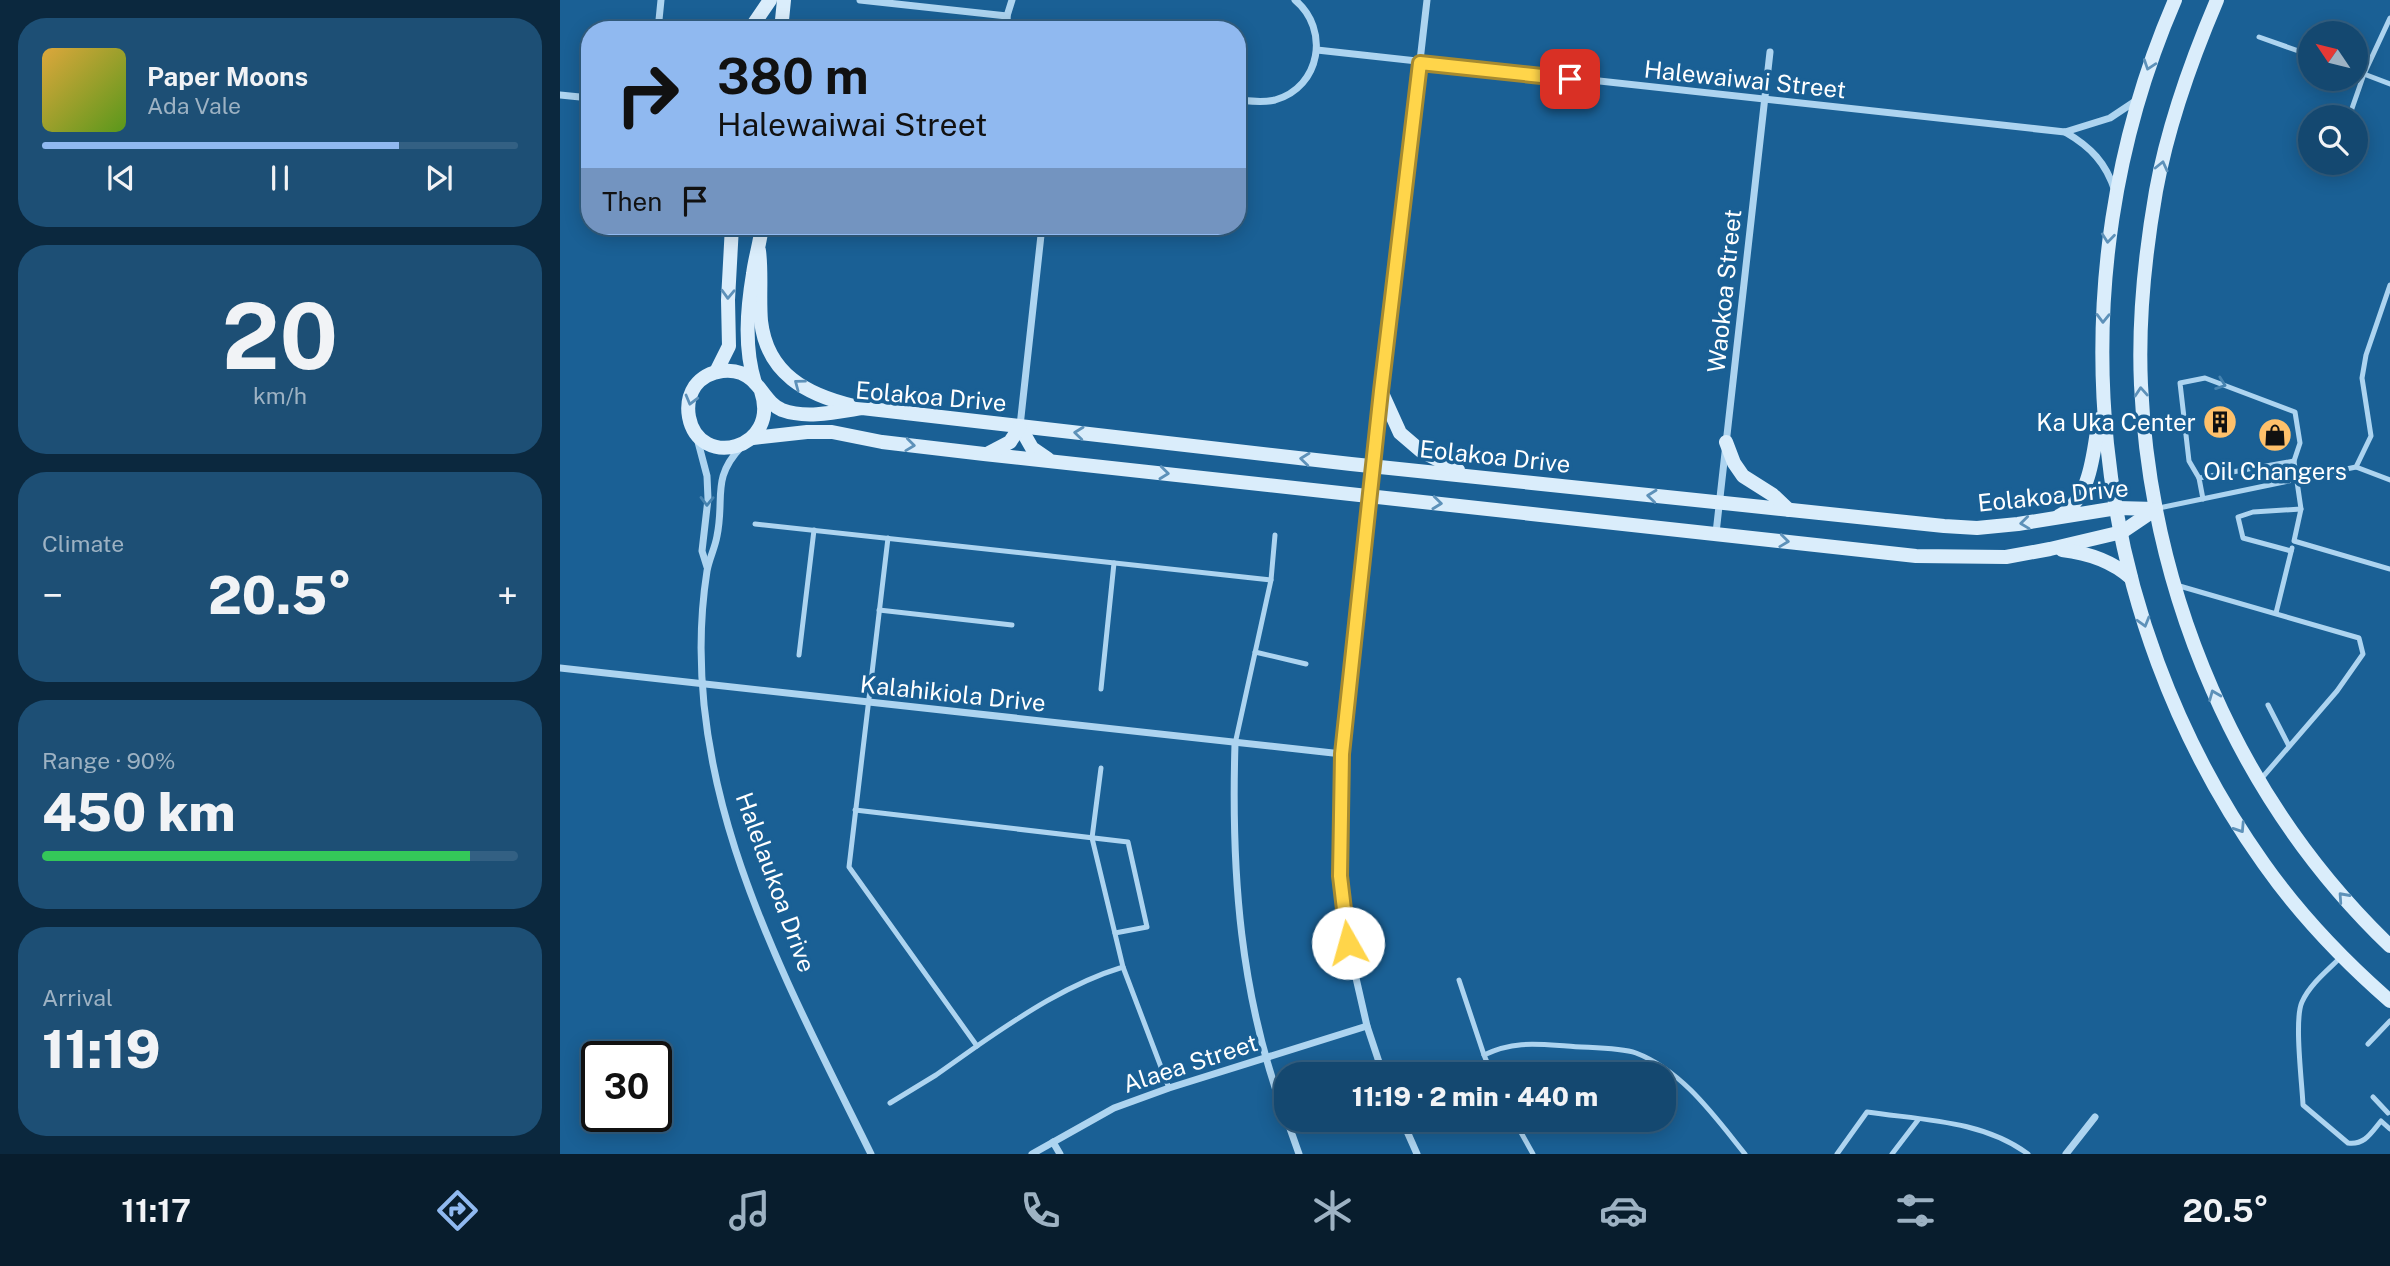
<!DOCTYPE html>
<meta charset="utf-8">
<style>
:root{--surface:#144870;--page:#1d4f75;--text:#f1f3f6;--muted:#9db2c3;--line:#336083;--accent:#90b9f0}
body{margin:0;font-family:"Public Sans",sans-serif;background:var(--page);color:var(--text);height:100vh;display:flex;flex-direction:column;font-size:26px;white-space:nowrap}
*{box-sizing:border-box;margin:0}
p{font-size:23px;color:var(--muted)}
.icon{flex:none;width:38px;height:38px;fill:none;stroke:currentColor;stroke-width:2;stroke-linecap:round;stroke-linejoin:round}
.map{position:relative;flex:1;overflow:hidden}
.side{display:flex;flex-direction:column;gap:18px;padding:18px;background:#0b283e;width:560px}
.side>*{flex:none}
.hud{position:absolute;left:21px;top:21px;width:665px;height:214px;border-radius:28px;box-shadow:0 4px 18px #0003,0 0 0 2px var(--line);background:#90b9f0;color:#111;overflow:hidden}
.needle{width:46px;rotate:305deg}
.buttons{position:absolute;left:1738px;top:21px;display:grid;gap:14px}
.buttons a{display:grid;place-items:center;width:70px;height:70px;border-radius:50%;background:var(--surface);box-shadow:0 4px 18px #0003,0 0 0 2px var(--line);font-size:35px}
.speed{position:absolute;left:21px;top:1041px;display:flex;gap:14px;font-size:35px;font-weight:700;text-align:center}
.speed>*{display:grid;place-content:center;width:91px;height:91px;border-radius:50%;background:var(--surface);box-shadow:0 4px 18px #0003,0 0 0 2px var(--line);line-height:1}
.speed .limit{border:4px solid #111;border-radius:10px;background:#fff;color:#111}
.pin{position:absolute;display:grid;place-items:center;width:60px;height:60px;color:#fff;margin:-30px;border-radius:14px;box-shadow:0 4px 10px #0006}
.me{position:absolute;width:77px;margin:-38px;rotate:353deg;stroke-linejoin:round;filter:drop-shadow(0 0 5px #0008)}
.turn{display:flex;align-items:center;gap:24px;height:147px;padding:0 21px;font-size:32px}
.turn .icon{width:91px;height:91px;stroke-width:2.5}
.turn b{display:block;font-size:49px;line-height:60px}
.then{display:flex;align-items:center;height:66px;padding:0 21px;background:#0003;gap:14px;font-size:26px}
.big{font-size:52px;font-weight:800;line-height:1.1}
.side .tile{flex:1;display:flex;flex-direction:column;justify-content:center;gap:10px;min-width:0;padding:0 24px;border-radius:28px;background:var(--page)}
.side .dial{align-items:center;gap:0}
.dial b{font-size:91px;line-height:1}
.song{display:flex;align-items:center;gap:21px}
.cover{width:84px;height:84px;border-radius:10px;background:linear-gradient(135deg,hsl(40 70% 55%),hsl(90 70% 35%))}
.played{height:7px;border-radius:4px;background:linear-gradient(90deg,var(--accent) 75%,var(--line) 75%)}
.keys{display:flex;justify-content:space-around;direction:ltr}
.heat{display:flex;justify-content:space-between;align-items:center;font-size:38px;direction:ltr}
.charge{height:10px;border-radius:5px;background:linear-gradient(90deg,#34c759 90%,var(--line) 0)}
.trip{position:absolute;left:714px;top:1062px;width:402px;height:70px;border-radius:28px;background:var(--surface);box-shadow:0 4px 18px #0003,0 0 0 2px var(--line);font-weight:800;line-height:70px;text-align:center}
.menu{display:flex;height:112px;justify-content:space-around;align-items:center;background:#081d2d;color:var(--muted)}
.menu .icon{width:49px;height:49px}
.menu .selected{color:var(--accent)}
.menu b{font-size:32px;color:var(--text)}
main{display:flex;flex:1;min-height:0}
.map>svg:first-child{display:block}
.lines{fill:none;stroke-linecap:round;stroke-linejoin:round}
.lane{stroke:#add4f0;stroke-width:5}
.street{stroke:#add4f0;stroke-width:7}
.secondary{stroke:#daedfb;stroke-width:14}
.oneway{stroke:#5d91b9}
.oneway2{stroke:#4683b0}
.route-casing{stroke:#a68a30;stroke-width:18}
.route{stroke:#ffd54a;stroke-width:12}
.labels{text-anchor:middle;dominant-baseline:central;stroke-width:7;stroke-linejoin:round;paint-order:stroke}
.street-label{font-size:24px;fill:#fff;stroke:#1a6095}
.poi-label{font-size:24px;fill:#fff;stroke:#1a6095;text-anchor:end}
</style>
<main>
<section class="side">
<div class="tile">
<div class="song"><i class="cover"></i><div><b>Paper Moons</b><p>Ada Vale</p></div></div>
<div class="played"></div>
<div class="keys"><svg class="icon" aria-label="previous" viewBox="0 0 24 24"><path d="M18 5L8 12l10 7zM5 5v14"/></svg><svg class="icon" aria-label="pause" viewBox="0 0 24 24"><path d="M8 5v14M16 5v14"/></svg><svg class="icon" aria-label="next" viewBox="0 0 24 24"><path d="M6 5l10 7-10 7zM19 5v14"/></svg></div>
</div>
<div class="tile dial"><b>20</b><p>km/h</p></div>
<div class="tile"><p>Climate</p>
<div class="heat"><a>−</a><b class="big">20.5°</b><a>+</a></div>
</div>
<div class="tile"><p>Range · 90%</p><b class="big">450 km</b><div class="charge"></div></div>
<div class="tile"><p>Arrival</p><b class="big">11:19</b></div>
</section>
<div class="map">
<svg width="1830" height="1154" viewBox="0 0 1830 1154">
<rect width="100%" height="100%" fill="#1a6095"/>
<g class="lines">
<g class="lane">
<polyline points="1699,37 1750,55"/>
<polyline points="1796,71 1830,84"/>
<polyline points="1789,117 1804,74 1830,18"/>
<polyline points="1796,467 1830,480"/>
<polyline points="1639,478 1629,461 1620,383 1645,378 1735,412 1740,443 1734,461"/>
<polyline points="1643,499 1639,478 1734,461 1741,509 1734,541 1830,569"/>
<polyline points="1599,508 1796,467 1811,436 1802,378 1806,355 1830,285"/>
<polyline points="195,524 711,580"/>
<polyline points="328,538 289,867 417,1046 376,1075 330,1103"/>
<polyline points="1731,551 1683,538 1678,517 1693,512 1741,509"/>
<polyline points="1616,585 1799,638 1803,654 1777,691 1701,779"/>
<polyline points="319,610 452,625"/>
<polyline points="1716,613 1732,548"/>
<polyline points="695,652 746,664"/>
<polyline points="239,655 254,530"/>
<polyline points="541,689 554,563"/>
<polyline points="1708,705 1729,746"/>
<polyline points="675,744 711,580 715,535"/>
<polyline points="295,810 568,842 587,927 555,933"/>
<path d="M 1781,957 C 1768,970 1750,984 1742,1002 C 1734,1019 1742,1082 1743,1105 L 1788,1143 C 1805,1145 1811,1133 1821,1121 L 1830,1129"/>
<polyline points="563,967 609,1088"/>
<path d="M 899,980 L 924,1055 C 953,1041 976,1044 1007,1046 C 1027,1048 1058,1047 1076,1053 C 1123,1071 1155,1117 1185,1154"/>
<polyline points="1808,1044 1830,1021"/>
<path d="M 417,1046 C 462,1015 510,983 563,967 L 532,838 L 541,768"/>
<polyline points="924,1055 932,1074"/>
<polyline points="1813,1097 1828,1113"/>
<polyline points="954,1120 973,1154"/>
<path d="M 1277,1154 L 1307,1112 C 1361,1120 1422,1120 1468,1154"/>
<polyline points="1332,1154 1358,1120"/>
</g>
<g class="street">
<polyline points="300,0 447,16"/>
<polyline points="98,30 101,0"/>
<polyline points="448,30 447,16 452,0"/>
<polyline points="757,50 1505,132 1550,118 1577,100"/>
<polyline points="0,95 30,98"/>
<path d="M 677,100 C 690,101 703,103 715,100 C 761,87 770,29 735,0"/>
<path d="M 1505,132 C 1531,147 1546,163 1555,191"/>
<polyline points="460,426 482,226"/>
<polyline points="137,438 147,476 148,499 142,551 147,567"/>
<path d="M 181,447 C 151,479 165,497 157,536 C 155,548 149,559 147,571 C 114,780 222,973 311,1154"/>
<polyline points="1156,533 1210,52"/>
<polyline points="0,668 782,754"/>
<path d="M 675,744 C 671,874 680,996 726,1119"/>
<polyline points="823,1074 807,1026 788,943 780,876 780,807 782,754 799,590 867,0"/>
<polyline points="727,1120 739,1154"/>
<polyline points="842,1120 857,1154"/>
<polyline points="493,1142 500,1154"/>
<polyline points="472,1154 554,1108 609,1088 807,1026"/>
<polyline points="1506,1154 1535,1117"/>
</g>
<g class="secondary">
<path d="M 1615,0 C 1493,281 1526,614 1704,864 C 1740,915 1783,960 1830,1001"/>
<path d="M 1657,0 C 1631,61 1608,125 1596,191 C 1585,254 1578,321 1581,385 C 1591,595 1678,800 1830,946"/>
<polyline points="191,28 210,0"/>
<polyline points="221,30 224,0"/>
<path d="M 199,251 C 202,274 199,297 201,321 C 207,374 247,395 294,406"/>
<polyline points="156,372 169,346 168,300 172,226"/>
<path d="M 195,383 C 184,348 187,310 193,274 C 195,258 200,243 202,226"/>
<path d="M 201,391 C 221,450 139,470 129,417 C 127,406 129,395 135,386 C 148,369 176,365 192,380 C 203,390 208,404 222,410 C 246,419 277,412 302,408 L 791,464 L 1384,526 L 1417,528 L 1458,524 L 1557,508 L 1596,509"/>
<polyline points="821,391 840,433 861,451 898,470"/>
<polyline points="460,427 472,448 488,459"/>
<polyline points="193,438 247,432 272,432 322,442 424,454 1356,556 1446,557 1490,549 1562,532 1596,509"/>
<polyline points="1166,442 1174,463 1183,476 1213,495 1229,510"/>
<polyline points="429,453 450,442 460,427"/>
<path d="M 1499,516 C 1532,498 1533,452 1539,419"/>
<path d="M 1502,550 C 1528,553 1552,561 1571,578"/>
</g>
</g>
<defs><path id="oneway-chevron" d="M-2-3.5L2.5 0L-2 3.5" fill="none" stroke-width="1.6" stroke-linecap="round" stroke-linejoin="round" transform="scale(1.75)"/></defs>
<g class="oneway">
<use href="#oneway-chevron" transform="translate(1589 65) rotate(109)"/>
<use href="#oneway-chevron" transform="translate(1602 166) rotate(-77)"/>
<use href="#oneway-chevron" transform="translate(1548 238) rotate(96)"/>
<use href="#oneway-chevron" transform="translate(168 294) rotate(92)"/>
<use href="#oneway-chevron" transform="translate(1543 318) rotate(91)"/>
<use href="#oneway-chevron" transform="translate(239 384) rotate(-143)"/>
<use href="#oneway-chevron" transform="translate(1581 392) rotate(-94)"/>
<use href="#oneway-chevron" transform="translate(131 400) rotate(105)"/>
<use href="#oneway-chevron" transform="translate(519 433) rotate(-174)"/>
<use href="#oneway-chevron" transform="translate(350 445) rotate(7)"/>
<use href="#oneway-chevron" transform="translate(745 459) rotate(-174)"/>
<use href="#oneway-chevron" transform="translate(604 473) rotate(6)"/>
<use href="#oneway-chevron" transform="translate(1092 496) rotate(-174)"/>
<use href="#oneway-chevron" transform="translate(877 503) rotate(6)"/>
<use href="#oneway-chevron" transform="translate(1465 523) rotate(173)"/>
<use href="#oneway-chevron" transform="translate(1224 541) rotate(7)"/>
<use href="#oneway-chevron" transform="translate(1584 622) rotate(74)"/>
<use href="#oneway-chevron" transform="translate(1654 695) rotate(-112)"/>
<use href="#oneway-chevron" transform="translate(1680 828) rotate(57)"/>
<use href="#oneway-chevron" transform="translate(1783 897) rotate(-132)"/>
</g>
<g class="oneway2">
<use href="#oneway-chevron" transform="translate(1661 384) rotate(20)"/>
<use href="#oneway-chevron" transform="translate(147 501) rotate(91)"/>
</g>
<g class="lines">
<g class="route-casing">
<polyline id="route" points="788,943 780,876 782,754 821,391 860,63 1010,79"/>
</g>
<use href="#route" class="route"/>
</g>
<defs>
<g id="building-disc" transform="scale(1.75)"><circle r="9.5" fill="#ffc16b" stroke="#1a6095"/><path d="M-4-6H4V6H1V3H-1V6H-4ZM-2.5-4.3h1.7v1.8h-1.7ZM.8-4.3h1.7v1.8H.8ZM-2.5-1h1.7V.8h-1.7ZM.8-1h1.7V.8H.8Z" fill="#111"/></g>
<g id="shop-disc" transform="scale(1.75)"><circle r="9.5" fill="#ffc16b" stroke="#1a6095"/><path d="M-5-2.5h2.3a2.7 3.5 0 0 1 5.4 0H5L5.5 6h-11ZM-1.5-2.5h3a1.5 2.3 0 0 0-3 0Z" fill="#111"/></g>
</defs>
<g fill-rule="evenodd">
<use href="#building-disc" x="1660" y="422"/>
<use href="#shop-disc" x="1715" y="435"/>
</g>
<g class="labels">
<g class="street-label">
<text transform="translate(1185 79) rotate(6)">Halewaiwai Street</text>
<text transform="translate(1164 291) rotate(-84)">Waokoa Street</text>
<text transform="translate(371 396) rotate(5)">Eolakoa Drive</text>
<text transform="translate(935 456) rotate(6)">Eolakoa Drive</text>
<text transform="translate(1493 495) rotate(-6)">Eolakoa Drive</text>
<text transform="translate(393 693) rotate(6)">Kalahikiola Drive</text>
<text transform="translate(216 882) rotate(70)">Halelaukoa Drive</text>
<text transform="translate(630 1063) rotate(-18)">Alaea Street</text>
</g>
<g class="poi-label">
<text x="1636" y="422">Ka Uka Center</text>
<text x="1715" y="471" text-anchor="middle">Oil Changers</text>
</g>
</g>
</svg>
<div class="buttons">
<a><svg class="needle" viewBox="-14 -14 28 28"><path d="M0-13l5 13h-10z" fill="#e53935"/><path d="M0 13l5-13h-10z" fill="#9db2c3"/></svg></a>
<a><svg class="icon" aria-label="search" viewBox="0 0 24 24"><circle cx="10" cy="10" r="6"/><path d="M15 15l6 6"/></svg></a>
</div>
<div class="speed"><div class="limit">30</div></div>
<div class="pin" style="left:1010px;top:79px;background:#d93025"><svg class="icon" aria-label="arrive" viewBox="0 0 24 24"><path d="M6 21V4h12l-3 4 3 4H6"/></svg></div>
<svg class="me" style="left:788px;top:943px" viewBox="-20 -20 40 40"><circle r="19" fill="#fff"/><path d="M0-13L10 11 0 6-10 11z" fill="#ffd54a"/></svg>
<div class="trip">11:19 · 2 min · 440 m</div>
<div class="hud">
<div class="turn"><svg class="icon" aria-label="right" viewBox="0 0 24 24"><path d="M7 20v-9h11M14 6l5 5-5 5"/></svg><div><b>380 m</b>Halewaiwai Street</div></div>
<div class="then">Then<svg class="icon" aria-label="arrive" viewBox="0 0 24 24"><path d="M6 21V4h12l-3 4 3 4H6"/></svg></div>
</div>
</div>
</main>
<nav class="menu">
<b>11:17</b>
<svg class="icon selected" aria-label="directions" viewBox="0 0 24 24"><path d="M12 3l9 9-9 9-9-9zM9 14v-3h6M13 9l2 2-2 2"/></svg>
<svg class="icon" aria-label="music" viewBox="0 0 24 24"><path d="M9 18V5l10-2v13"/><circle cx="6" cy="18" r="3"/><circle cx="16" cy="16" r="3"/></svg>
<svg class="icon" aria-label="phone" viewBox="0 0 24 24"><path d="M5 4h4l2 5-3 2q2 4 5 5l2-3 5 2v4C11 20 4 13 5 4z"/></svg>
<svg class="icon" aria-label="climate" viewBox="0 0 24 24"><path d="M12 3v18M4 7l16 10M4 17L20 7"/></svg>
<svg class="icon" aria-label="car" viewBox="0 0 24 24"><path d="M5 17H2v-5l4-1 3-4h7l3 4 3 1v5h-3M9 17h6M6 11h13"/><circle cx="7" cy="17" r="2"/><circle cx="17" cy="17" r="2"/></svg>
<svg class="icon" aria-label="filters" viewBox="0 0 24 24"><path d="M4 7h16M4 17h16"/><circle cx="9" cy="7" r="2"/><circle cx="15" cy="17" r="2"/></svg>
<b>20.5°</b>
</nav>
